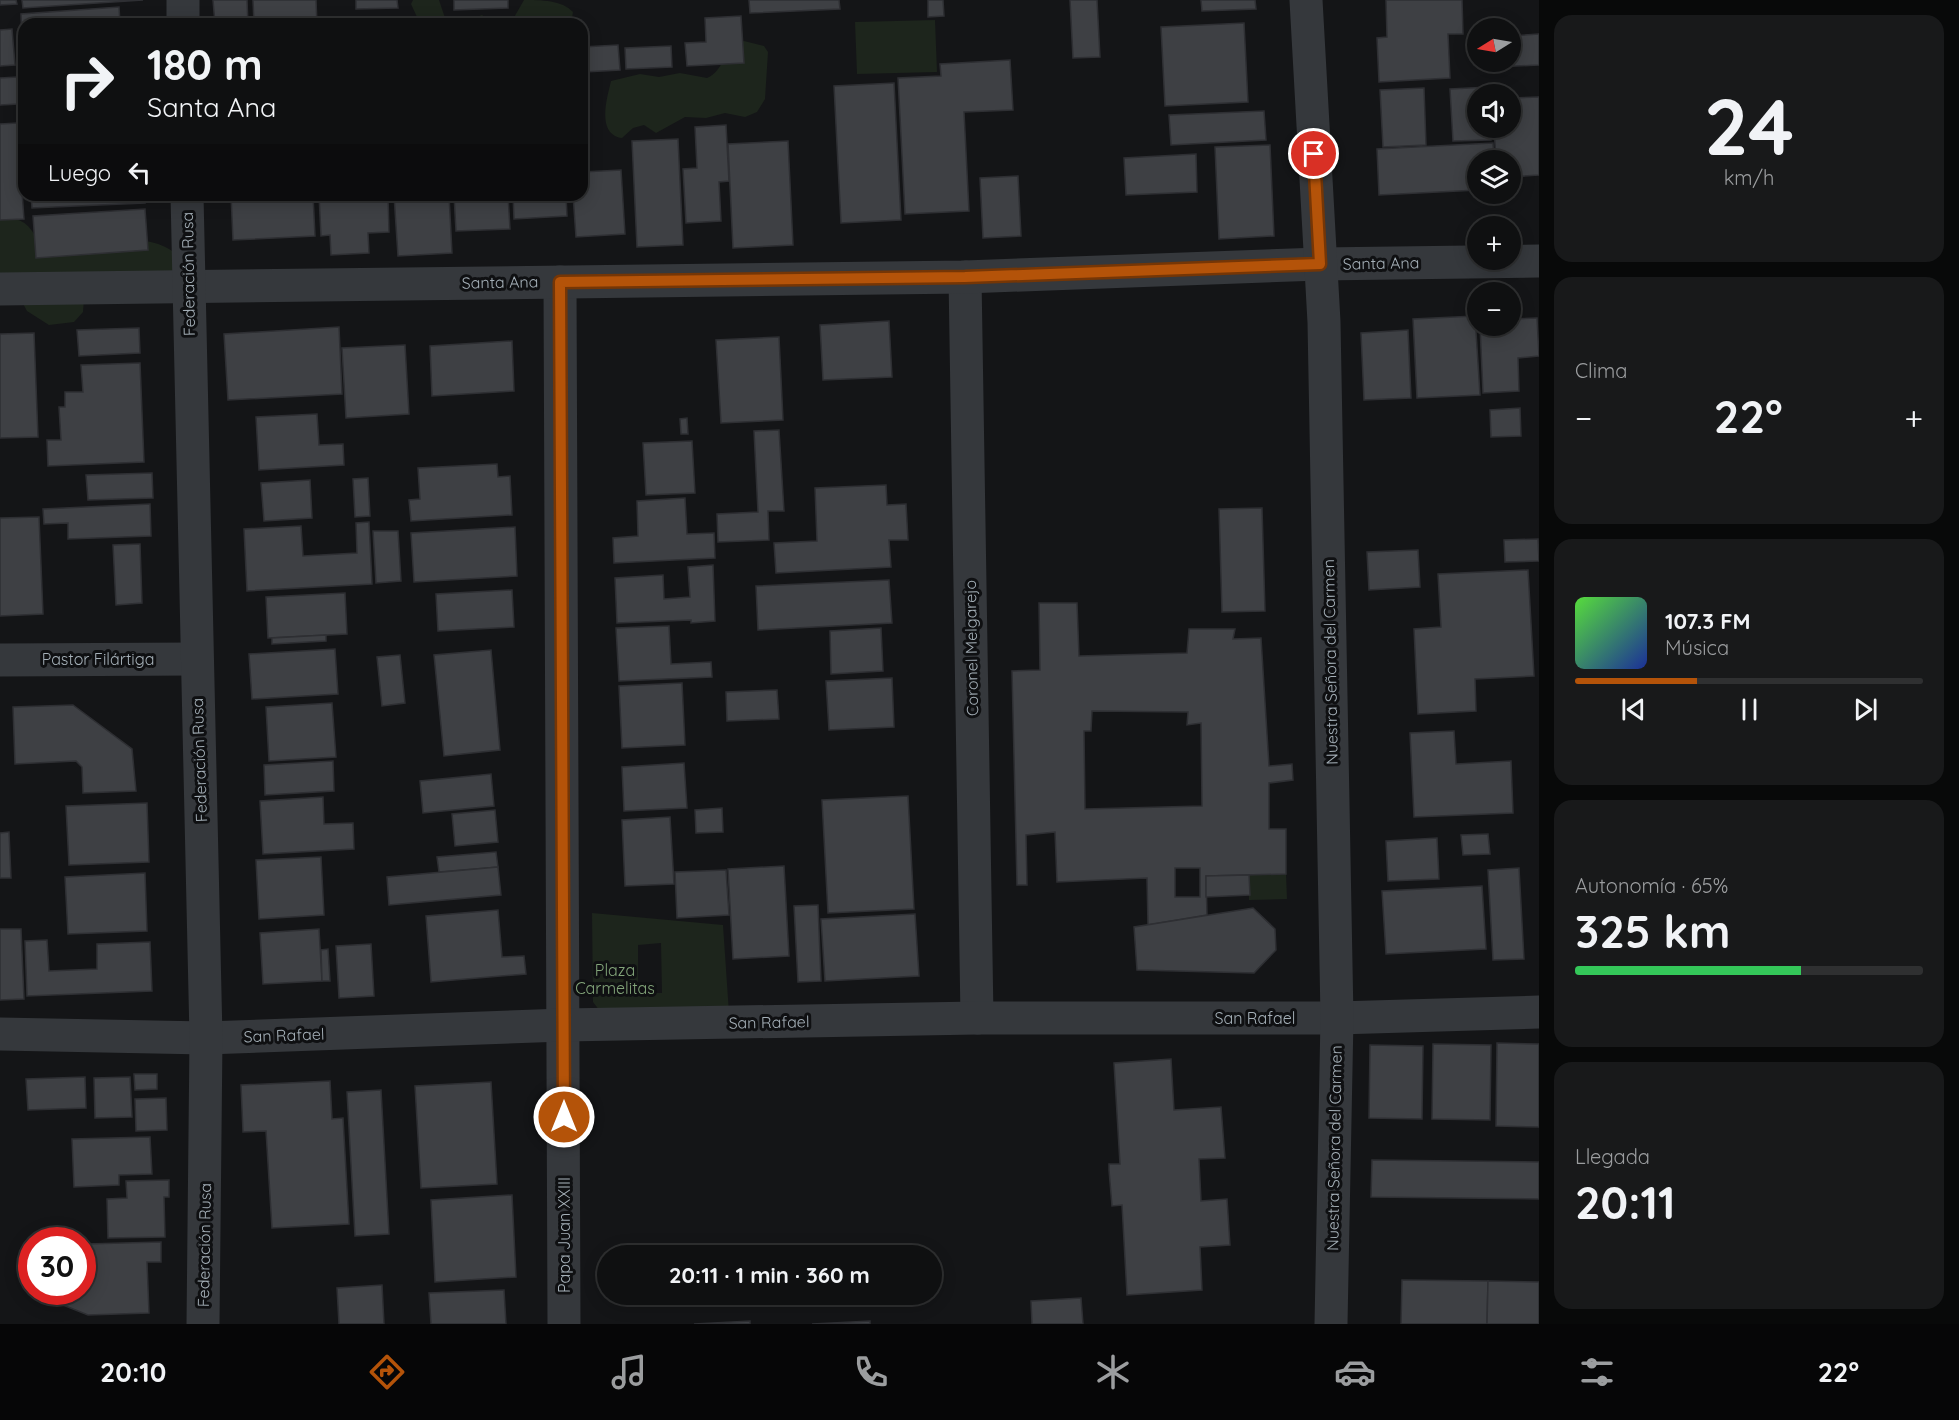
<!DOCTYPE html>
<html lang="es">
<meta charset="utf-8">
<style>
:root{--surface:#0f1011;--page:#18191a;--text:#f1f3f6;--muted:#9b9d9f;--line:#2f3031;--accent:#b45309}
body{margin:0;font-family:Quicksand,sans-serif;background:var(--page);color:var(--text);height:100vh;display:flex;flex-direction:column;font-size:22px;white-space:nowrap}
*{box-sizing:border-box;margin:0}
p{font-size:20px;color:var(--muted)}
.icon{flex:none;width:33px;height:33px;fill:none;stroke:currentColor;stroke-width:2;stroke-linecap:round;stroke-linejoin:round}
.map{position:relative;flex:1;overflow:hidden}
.panel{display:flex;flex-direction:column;gap:15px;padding:15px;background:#080909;width:420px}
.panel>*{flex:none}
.top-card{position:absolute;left:18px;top:18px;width:570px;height:183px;border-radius:18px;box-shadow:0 3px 15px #0003,0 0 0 2px var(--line);background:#0f1011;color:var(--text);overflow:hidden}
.needle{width:39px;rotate:259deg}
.tools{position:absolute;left:1467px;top:18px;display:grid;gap:12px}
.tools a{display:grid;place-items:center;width:54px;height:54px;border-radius:50%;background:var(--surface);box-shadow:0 3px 15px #0003,0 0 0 2px var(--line);font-size:30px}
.speed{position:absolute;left:18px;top:1227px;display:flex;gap:12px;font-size:30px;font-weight:700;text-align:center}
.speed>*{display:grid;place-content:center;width:78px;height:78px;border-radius:50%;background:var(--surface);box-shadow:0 3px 15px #0003,0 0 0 2px var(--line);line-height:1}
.speed .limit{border:9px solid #d22;background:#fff;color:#111}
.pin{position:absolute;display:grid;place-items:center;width:51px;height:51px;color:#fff;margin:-26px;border:3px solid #fff;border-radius:50%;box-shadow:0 2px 6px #0007}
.me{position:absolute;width:66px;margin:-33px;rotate:0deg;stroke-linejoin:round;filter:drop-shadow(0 0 4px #0008)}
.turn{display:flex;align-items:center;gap:21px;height:126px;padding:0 30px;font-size:27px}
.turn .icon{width:78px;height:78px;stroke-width:2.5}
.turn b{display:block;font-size:42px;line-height:51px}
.then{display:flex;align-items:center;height:57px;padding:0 30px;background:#0003;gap:12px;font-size:22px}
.big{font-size:45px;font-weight:700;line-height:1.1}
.panel .widget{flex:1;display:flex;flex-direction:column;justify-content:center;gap:9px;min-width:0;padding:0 21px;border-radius:18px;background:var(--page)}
.panel .dial{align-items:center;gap:0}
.dial b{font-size:78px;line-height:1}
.song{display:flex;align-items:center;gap:18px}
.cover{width:72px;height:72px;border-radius:9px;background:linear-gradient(135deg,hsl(110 70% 55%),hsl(230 70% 35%))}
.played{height:6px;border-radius:3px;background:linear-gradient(90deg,var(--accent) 35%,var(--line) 35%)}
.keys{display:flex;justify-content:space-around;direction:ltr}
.heat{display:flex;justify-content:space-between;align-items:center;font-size:33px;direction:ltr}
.charge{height:9px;border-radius:4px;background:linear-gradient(90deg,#34c759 65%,var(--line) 0)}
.trip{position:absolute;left:597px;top:1245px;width:345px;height:60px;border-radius:30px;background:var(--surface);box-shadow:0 3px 15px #0003,0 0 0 2px var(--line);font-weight:700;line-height:60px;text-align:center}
.tabs{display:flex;height:96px;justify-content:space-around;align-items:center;background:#060607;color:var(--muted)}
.tabs .icon{width:42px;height:42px}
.tabs .selected{color:var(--accent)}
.tabs b{font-size:27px;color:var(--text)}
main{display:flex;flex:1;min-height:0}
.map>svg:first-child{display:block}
.green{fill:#1d251c;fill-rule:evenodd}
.building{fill:#3e4044;stroke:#2e2f33;stroke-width:1.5;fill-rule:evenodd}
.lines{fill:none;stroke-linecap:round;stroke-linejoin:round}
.minor{stroke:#35383c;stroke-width:33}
.tertiary{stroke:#35383c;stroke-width:33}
.route-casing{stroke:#753606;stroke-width:15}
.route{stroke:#b45309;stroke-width:10}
.labels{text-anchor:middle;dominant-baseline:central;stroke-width:6;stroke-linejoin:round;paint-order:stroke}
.street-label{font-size:16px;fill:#a5b0b8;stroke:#0f1012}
.park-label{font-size:16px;fill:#83a57a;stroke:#0f1012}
</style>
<main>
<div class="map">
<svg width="1539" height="1324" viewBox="0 0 1539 1324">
<rect width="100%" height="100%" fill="#141517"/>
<g class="green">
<polygon points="413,0 439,0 447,24 415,24 417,17 411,4"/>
<path d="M 524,0 C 541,0 562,0 573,12 L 571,24 L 472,24 L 476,17 L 482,15 L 493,23 L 512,21 Z"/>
<polygon points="935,20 937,72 857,74 855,22"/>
<path d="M 744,41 L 764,46 L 768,52 L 765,99 L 757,112 L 745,117 L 725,113 L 706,118 L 685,117 L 656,133 L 644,125 L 633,128 L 622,138 C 596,134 607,98 611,81 L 640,74 L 659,77 L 680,73 L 707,78 C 725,71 724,45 744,41 Z"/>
<path d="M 0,218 C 27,218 29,225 42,248 C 80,244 144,228 175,253 L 176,277 L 84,299 L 83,312 L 74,322 L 49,325 L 27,311 L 20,298 L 0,287 Z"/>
<polygon points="1286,874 1287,899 1249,900 1249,875"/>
<path d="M 592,913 L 723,925 L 729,1013 L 603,1015 L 593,1002 ZM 661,943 L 662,993 L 638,993 L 638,945 Z"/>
</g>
<g class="building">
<polygon points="0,0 16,0 17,4 0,5"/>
<polygon points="22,0 143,0 23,8"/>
<polygon points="213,0 247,0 248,24 215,24"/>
<polygon points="253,0 316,0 317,24 254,24"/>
<polygon points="356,0 397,0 398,8 356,9"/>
<polygon points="454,0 508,0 508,8 454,10"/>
<polygon points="749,0 839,0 840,9 750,13"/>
<polygon points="928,0 943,0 944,16 928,17"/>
<polygon points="1070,0 1097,0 1100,57 1073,58"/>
<polygon points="1201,0 1255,0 1256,9 1202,11"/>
<polygon points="1386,0 1462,0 1463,34 1448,34 1450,78 1379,82 1377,38 1387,37"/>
<polygon points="119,7 120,23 145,22 145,24 24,24 23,71 21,14"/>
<polygon points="741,16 744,63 687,66 685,43 706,42 705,18"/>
<polygon points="1244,23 1248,102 1165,106 1161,27"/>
<polygon points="12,29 15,65 0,66 0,30"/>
<polygon points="1539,34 1539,65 1496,67 1495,62 1510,62 1510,36"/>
<polygon points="618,45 620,70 584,72 589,164 582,165 582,47"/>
<polygon points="671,46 672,67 626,69 625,48"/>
<polygon points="1010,60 1013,110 964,112 969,211 905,214 898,78 941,76 940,64"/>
<polygon points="17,77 19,104 0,105 0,78"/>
<polygon points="894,83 901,220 841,223 834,86"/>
<polygon points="1489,87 1489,94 1478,94 1478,128 1491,128 1491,140 1453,141 1450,89"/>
<polygon points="1424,88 1426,145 1383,147 1380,90"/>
<polygon points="1539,97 1539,175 1510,177 1510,160 1496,160 1494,128 1510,128 1510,98"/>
<polygon points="1264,111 1266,140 1171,145 1169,115"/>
<polygon points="17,123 24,219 0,220 0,124"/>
<polygon points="726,125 729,181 719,182 721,221 686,223 683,169 697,168 695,127"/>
<polygon points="678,139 683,245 637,247 632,141"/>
<polygon points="788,141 793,245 733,248 728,144"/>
<polygon points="1493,143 1494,160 1478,160 1478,190 1379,195 1377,149"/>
<polygon points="1270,145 1274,236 1219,239 1215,147"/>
<polygon points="1196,154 1197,192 1126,195 1124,158"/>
<polygon points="621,170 625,234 576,237 573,195 582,195 582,172"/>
<polygon points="1018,176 1021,236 983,238 980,178"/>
<polygon points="31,195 144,195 145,203 32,208"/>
<polygon points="231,195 313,195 315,236 233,240"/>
<polygon points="319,195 388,195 389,232 368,233 369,253 331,255 330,235 321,236"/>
<polygon points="394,195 449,195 452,253 398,256"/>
<polygon points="454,195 508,195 510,229 456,231"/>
<polygon points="513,195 566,195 567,216 514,219"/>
<polygon points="145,209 148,250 36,258 33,216"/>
<polygon points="1475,316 1480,395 1417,398 1413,319"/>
<polygon points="1537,318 1539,356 1518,358 1519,391 1483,393 1480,326 1510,326 1510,319"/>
<polygon points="889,321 892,377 823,380 820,325"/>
<polygon points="339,327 342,394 228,400 224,334"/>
<polygon points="139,328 140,353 79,356 77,330"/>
<polygon points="1408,330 1411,398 1364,400 1361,333"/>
<polygon points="34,333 38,437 0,438 0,334"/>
<polygon points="779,337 783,420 721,423 716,340"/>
<polygon points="512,341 514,391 432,396 430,346"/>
<polygon points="405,345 409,414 346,418 342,348"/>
<polygon points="140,363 144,462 48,466 47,440 61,440 59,407 65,407 65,392 83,392 81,365"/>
<polygon points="1520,408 1521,436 1491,437 1490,410"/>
<polygon points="317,414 319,445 343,444 344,465 259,470 256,417"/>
<polygon points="687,418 688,434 681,434 680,419"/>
<polygon points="779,430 784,511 768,511 769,540 718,542 717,514 758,512 754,431"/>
<polygon points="692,441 695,493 646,495 643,443"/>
<polygon points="497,464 498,477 510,476 512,515 411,521 409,500 420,499 418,468"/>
<polygon points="152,473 153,498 88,500 86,475"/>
<polygon points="368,478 370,516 355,517 353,479"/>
<polygon points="310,480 312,518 264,521 261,483"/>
<polygon points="886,485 887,505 906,504 908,540 889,540 891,567 776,573 774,543 817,541 815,488"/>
<polygon points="685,498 687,534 714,533 715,558 614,563 613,538 638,536 637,501"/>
<polygon points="150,504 151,536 68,539 68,523 44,524 43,509"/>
<polygon points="1262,508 1265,611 1222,612 1219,509"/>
<polygon points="39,517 43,614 0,616 0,518"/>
<polygon points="369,522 372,584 247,591 244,529 301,526 303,556 357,553 356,523"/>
<polygon points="515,527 517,576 414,582 411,533"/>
<polygon points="373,531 398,531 401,581 376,583"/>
<polygon points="1538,539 1539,561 1505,562 1504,540"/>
<polygon points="140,544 142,603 116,605 113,545"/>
<polygon points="1418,550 1420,587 1369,590 1367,552"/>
<polygon points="713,565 715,621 691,623 691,620 617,623 615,578 663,575 664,599 690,597 688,567"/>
<polygon points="1528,570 1534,676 1475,679 1476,711 1418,714 1414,629 1441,627 1438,574"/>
<polygon points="889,580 892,623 758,630 756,586"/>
<polygon points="512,590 514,627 438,631 436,594"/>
<polygon points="345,593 347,634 268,638 266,597"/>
<path d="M 1039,603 L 1077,603 L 1079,656 L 1187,653 L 1189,629 L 1235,629 L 1233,639 L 1261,638 L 1269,766 L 1292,764 L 1293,780 L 1269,783 L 1269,829 L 1286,829 L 1286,874 L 1206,876 L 1207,915 L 1148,925 L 1147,878 L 1057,882 L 1055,832 L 1026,835 L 1027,885 L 1017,885 L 1012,671 L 1040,670 ZM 1092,711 L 1188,712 L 1187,725 L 1201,723 L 1202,806 L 1085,809 L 1084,731 L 1091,731 ZM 1175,868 L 1200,868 L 1200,897 L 1175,897 Z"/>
<polygon points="669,626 671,664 711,662 712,677 619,681 616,628"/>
<polygon points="881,628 883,671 831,674 830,631"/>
<polygon points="326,635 326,641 272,644 272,638"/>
<polygon points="335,649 338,694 252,699 249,654"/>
<polygon points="491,650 500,750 444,756 434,655"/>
<polygon points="400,655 405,703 382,706 377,657"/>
<polygon points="892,678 894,727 829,730 826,681"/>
<polygon points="682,683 685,745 622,748 619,686"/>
<polygon points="777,690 779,719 727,721 726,692"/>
<polygon points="332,703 336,757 269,761 266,707"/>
<polygon points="73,705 132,749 136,791 83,793 82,767 76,761 15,764 13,707"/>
<polygon points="1454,731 1456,764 1511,761 1513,813 1414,817 1410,733"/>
<polygon points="333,761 334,791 265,795 264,765"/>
<polygon points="684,763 687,808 624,811 622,767"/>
<polygon points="491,774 494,806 423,813 420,781"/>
<polygon points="908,796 914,909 828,913 822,800"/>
<polygon points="323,797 324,824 353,823 354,849 263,854 260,801"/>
<polygon points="147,803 149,862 69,865 66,806"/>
<polygon points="722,808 723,832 696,833 695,810"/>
<polygon points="495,810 498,842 455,846 452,814"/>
<polygon points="670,817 674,884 625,886 622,820"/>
<polygon points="9,832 11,878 0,878 0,833"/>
<polygon points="1488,834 1490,854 1463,855 1461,835"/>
<polygon points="1437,838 1439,879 1388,881 1386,841"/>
<polygon points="496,852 498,867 439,872 437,857"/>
<polygon points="321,857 324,915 259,919 256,860"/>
<polygon points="784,866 789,956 733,959 728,869"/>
<polygon points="498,867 501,895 389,905 387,877"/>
<polygon points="1519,868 1524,959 1493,960 1488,870"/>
<polygon points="726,870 729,915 677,918 675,872"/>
<polygon points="145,873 147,931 68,934 65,877"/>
<polygon points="1249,875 1250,895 1206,897 1206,876"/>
<polygon points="1482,886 1486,949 1386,954 1382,891"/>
<polygon points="818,905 821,981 798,982 794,906"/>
<polygon points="1253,908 1275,929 1276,950 1254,973 1137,970 1134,927"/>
<polygon points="498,910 502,957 524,956 526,974 431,982 426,916"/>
<polygon points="915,914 919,976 825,981 821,919"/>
<polygon points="0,929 21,929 24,999 0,1000"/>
<polygon points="319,929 322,981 263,984 260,933"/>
<polygon points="47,940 49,971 97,969 97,944 150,942 152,991 27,996 25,941"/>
<polygon points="371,944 374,996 339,998 336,946"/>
<polygon points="328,949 330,981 322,981 321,950"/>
<polygon points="1497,1043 1539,1044 1539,1127 1496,1126"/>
<polygon points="1433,1044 1491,1045 1490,1120 1432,1119"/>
<polygon points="1370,1045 1423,1046 1422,1119 1369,1118"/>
<polygon points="1171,1059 1174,1110 1221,1107 1225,1158 1199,1159 1201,1201 1227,1199 1230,1245 1200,1247 1202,1290 1127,1295 1122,1205 1112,1206 1109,1170 1109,1164 1120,1164 1114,1063"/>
<polygon points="134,1074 157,1074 157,1089 135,1090"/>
<polygon points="85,1077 86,1108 28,1110 26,1079"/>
<polygon points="130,1077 132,1117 95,1118 94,1078"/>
<polygon points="330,1081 332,1119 343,1118 349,1224 272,1228 266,1131 243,1132 241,1085"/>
<polygon points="491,1082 497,1184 421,1188 415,1086"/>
<polygon points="381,1090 389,1234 355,1236 347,1092"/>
<polygon points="166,1098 167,1130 136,1131 135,1099"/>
<polygon points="150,1137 152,1174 119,1175 119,1185 74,1187 72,1139"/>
<polygon points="1372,1160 1539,1162 1539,1199 1371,1197"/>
<polygon points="169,1180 169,1197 164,1197 165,1237 108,1238 107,1199 127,1198 126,1181"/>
<polygon points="512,1195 516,1277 435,1282 431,1200"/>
<polygon points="161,1242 161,1262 147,1262 149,1313 88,1315 38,1295 39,1292 82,1292 82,1270 87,1272 86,1244"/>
<polygon points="1402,1280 1488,1281 1487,1324 1401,1324"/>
<polygon points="1488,1281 1539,1282 1539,1324 1487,1324"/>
<polygon points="382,1285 384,1324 339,1324 337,1288"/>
<polygon points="504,1290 506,1324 431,1324 429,1293"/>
<polygon points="1081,1298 1083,1324 1032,1324 1031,1301"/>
<polygon points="750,1321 750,1324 694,1324 713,1323"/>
<polygon points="870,1321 870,1324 812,1324"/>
</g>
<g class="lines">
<g class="minor">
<polyline points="965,277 977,1018"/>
<polyline points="560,282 564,1324"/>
<polyline points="0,289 965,277 1320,264 1539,261"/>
<polyline points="0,660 196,659"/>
<polyline points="0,1034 206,1038 564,1025 977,1018 1337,1018 1539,1012"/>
</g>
<g class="tertiary">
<polyline points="183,0 183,24"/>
<polyline points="1306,0 1324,322 1337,1018 1331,1324"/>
<polyline points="187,195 206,1038 203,1324"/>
</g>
</g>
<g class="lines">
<g class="route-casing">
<polyline id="route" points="564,1117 560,282 965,277 1320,264 1314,154"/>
</g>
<use href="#route" class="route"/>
</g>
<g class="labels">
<g class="street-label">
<text transform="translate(1381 263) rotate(-1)">Santa Ana</text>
<text transform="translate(188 274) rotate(-91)">Federación Rusa</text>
<text transform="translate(500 282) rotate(-1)">Santa Ana</text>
<text transform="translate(971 648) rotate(-91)">Coronel Melgarejo</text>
<text x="98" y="659">Pastor Filártiga</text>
<text transform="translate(1330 662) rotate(-91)">Nuestra Señora del Carmen</text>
<text transform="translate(199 760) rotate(-92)">Federación Rusa</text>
<text x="1255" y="1018">San Rafael</text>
<text transform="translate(769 1022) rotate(-1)">San Rafael</text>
<text transform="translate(284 1035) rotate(-2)">San Rafael</text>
<text transform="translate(1334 1148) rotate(-89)">Nuestra Señora del Carmen</text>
<text transform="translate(564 1235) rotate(-90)">Papa Juan XXIII</text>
<text transform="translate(204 1245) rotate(-89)">Federación Rusa</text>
</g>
<g class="park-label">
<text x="615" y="970">Plaza<tspan x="615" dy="18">Carmelitas</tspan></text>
</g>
</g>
</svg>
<div class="tools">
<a><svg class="needle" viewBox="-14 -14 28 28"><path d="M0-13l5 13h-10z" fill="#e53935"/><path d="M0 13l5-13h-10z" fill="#9b9d9f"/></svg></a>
<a><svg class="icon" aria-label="sound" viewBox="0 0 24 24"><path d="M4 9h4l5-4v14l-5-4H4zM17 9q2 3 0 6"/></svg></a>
<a><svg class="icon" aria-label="layers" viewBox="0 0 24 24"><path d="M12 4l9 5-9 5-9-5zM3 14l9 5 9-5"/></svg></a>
<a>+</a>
<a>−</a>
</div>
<div class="speed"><div class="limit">30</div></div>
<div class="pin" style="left:1314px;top:154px;background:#d93025"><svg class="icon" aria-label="arrive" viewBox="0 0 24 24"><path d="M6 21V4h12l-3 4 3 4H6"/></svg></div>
<svg class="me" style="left:564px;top:1117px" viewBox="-20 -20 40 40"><circle r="17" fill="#b45309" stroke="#fff" stroke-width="3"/><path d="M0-11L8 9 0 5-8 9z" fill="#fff"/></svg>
<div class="trip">20:11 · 1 min · 360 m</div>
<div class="top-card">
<div class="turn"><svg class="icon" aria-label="right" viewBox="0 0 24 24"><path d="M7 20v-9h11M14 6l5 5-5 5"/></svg><div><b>180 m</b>Santa Ana</div></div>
<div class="then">Luego<svg class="icon" aria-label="left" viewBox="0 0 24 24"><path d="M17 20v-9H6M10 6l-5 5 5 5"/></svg></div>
</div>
</div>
<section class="panel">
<div class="widget dial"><b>24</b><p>km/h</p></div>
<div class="widget"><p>Clima</p>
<div class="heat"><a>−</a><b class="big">22°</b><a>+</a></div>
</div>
<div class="widget">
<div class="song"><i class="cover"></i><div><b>107.3 FM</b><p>Música</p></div></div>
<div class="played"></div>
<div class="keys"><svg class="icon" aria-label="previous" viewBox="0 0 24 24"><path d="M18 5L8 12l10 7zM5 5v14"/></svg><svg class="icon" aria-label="pause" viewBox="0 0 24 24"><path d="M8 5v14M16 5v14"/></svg><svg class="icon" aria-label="next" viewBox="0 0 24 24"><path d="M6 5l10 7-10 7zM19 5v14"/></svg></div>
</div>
<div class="widget"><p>Autonomía · 65%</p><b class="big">325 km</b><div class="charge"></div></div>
<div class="widget"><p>Llegada</p><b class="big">20:11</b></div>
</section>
</main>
<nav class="tabs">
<b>20:10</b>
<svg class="icon selected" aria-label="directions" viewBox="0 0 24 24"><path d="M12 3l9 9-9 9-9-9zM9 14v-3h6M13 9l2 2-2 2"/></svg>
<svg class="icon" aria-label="music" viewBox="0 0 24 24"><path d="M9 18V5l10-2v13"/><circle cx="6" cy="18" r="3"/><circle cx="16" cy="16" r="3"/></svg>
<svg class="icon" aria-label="phone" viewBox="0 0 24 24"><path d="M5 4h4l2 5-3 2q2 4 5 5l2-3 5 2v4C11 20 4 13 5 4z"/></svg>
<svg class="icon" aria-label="climate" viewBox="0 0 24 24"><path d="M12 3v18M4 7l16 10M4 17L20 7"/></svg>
<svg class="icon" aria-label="car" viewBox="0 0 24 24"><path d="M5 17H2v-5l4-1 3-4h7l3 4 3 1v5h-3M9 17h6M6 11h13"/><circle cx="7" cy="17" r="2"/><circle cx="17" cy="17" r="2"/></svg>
<svg class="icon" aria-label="filters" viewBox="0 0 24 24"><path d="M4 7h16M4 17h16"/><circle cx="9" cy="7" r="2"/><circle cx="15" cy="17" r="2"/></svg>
<b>22°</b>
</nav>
